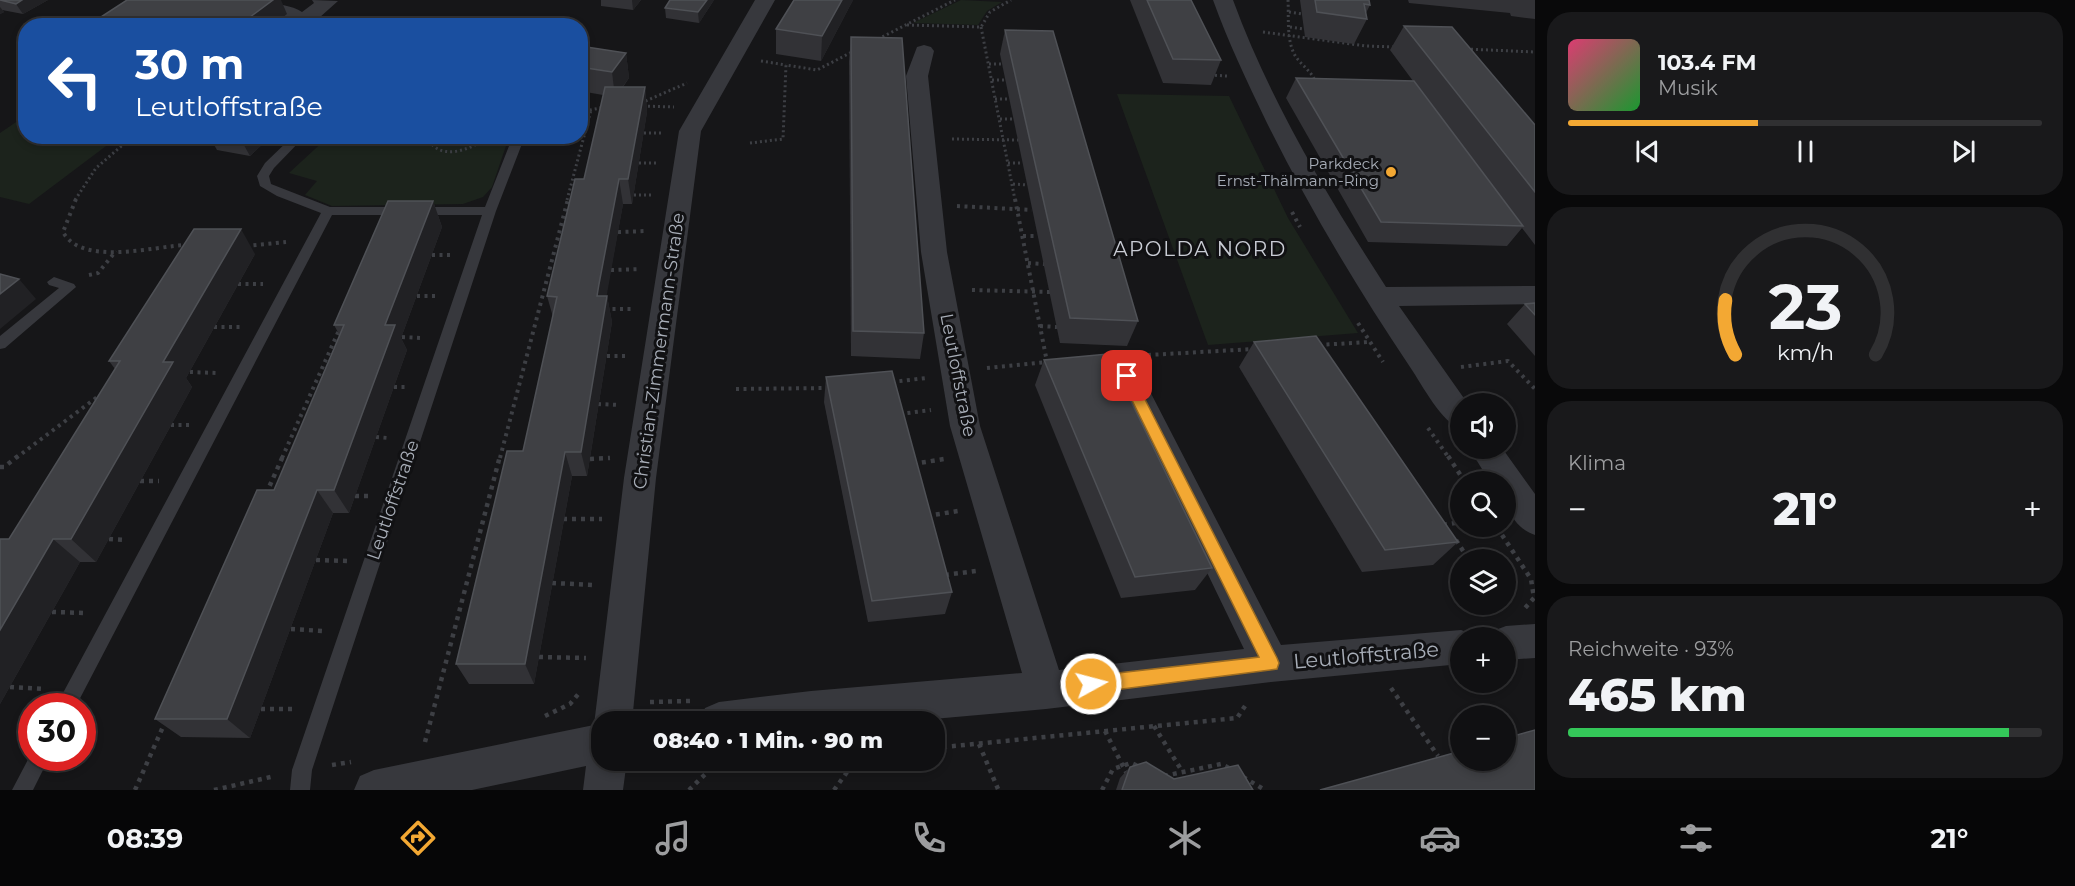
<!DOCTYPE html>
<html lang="de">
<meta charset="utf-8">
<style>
:root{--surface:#101012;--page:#19191b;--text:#f1f3f6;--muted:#9c9d9f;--line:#303032;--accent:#f3a833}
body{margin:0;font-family:Montserrat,sans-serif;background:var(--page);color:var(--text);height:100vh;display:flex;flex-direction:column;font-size:22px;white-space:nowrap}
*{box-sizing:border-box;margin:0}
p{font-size:20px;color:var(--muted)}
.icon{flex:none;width:33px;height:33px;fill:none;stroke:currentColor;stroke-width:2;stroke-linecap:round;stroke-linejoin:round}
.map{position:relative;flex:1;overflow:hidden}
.drawer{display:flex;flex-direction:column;gap:12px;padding:12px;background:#09090a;width:540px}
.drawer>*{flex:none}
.hud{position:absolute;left:18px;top:18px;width:570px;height:126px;border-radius:24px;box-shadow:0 3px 9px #0003,0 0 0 2px var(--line);background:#1a4fa0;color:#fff;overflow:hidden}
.tools{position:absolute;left:1450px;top:393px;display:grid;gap:12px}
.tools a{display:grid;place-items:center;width:66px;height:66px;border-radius:50%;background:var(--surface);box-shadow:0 3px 9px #0003,0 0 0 2px var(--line);font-size:30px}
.speed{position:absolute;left:18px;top:693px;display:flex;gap:12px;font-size:30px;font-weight:700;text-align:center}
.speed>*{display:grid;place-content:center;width:78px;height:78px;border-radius:50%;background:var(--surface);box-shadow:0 3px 9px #0003,0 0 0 2px var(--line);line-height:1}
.speed .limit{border:9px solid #d22;background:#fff;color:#111}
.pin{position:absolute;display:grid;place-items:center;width:51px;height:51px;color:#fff;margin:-26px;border-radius:12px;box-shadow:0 3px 9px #0006}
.me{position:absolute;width:66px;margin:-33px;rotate:83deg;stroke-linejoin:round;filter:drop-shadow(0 0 4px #0008)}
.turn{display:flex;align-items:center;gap:21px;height:126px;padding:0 18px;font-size:27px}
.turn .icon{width:78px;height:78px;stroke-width:2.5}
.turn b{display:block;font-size:42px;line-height:51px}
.big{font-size:45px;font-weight:800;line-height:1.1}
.drawer .card{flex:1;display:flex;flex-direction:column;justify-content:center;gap:9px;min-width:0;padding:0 21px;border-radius:24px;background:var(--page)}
.drawer .dial{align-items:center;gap:0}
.dial svg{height:156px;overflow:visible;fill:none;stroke:var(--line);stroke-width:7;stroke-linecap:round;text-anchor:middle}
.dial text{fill:var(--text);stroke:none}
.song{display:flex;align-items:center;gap:18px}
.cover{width:72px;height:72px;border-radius:9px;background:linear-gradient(135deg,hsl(340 70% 55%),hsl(130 70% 35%))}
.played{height:6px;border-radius:3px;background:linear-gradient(90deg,var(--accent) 40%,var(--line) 40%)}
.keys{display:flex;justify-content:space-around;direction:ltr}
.heat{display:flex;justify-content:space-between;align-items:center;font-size:33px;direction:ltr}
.charge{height:9px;border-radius:4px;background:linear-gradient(90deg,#34c759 93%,var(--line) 0)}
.trip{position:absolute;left:591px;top:711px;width:354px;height:60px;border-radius:24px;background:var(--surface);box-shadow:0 3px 9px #0003,0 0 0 2px var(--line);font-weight:800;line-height:60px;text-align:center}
.tabs{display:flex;height:96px;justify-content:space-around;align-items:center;background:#060607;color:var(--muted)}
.tabs .icon{width:42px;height:42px}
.tabs .selected{color:var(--accent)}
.tabs b{font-size:27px;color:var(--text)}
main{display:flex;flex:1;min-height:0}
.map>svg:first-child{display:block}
.green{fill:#1c231c}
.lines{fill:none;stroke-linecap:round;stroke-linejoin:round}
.path-far2{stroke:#3d3f44;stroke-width:3;stroke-dasharray:2 3;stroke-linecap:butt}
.path-far1{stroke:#3d3f44;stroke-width:4;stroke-dasharray:3 4.5;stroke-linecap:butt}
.path{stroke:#3d3f44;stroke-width:4.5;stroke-dasharray:4 5;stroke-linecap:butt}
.service{fill:#37383d;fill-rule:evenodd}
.minor{fill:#37383d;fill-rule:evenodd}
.wall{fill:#323236}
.shaded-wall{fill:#212124}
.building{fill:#3f4044;stroke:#4f5156;stroke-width:1.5}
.route{fill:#f3a833;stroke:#9e6d21;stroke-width:1.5}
.poi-dot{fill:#f3a833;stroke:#111113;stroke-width:2}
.labels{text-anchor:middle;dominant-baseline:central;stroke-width:6;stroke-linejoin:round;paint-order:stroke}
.far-poi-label{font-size:15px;fill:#a8aeb8;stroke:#111113;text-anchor:end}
.street-label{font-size:18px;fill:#a8aeb8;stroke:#111113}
.neighbourhood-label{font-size:20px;letter-spacing:1.5px;fill:#c9ccd4;stroke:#111113}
.near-street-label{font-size:21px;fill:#a8aeb8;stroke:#111113}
</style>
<main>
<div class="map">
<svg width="1535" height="790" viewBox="0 0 1535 790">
<rect width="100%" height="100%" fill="#161618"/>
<g class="green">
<polygon points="961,0 1002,2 987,11 978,25 913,23"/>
<polygon points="1117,94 1229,96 1288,218 1358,333 1208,345"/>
<polygon points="25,116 26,136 118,137 29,204 0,197 0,133"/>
<polygon points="328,137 508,136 509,137 492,187 483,197 463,204 332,206 305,195 317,181 289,173"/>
</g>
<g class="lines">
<g class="path-far2">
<path d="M 1288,0 C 1289,17 1286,42 1296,57 C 1303,67 1313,72 1316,84"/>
<polyline points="1289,12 1302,14"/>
<polyline points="907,25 981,27 990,12 1011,0"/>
<polyline points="981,27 1015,200"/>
<polyline points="1290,27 1304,29"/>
<polyline points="1263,32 1366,46 1395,47"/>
<polyline points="878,39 955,0"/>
<polyline points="1466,49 1535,52"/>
<polyline points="761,61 786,65"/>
<polyline points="989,64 1002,64"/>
<polyline points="1210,75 1227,76"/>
<polyline points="992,80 1005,80"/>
<polyline points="995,99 1009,99"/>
<polyline points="580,101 588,93"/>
<polyline points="641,103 687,83"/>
<polyline points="643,106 674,107"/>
<polyline points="580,112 605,107"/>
<polyline points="1000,119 1013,119"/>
<polyline points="644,133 664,133"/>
<path d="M 427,136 C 437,163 472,150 489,136"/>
<polyline points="952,139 1018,140"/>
<polyline points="750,143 783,139 786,65 817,70 852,52"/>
<polyline points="639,163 659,163"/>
<polyline points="1008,163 1022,163"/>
<polyline points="1013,184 1027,185"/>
<polyline points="634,195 654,195"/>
<polyline points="75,200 96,168 133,136"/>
<polyline points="567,200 591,110"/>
</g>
<g class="path-far1">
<path d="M 76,199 L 63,232 C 82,267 154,246 187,245"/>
<polyline points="1015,199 1047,362"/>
<polyline points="957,206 1032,210"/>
<polyline points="1292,212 1300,227"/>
<polyline points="618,232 647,231"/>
<polyline points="1023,236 1038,236"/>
<polyline points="246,246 286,242"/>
<polyline points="432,255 452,255"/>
<polyline points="1028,263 1044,264"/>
<polyline points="611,270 641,269"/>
<polyline points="89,275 98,273 116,251"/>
<polyline points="238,284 263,284"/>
<polyline points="972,290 1050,292"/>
<polyline points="417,296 437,296"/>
<polyline points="605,309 634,309"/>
<polyline points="1358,323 1383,362"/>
<polyline points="1040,326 1057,327"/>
<polyline points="214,327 241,327"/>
<polyline points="402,337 422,338"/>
<polyline points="1319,345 1369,342"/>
<polyline points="1148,355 1254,349"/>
<polyline points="607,356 627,356"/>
<polyline points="1461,367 1508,361 1535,389"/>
<polyline points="987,368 1048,362"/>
<polyline points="190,372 216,373"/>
<polyline points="892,382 926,378"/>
<polyline points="394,387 405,387"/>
<polyline points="736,389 828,388"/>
<polyline points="598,404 619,405"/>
<polyline points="900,414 931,410"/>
<polyline points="171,425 189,425"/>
<polyline points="1428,428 1449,458"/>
<polyline points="376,437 388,438"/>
<polyline points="16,458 100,395"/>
<polyline points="282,458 340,328"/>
<polyline points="500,458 568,199"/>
</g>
<g class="path">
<polyline points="1448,456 1465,482"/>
<polyline points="590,459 610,458"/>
<polyline points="913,464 944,459"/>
<polyline points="0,467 4,467 18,456"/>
<polyline points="140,481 159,481"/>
<polyline points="266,494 283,456"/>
<polyline points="355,496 370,496"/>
<polyline points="927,516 958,511"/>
<polyline points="563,519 602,519"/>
<polyline points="1443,525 1461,522"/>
<polyline points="1502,535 1531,579 1534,598 1525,608"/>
<polyline points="109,539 126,540"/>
<polyline points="1456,540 1469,560"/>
<polyline points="316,560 348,561"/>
<polyline points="945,575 976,571"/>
<polyline points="552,583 594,585"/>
<polyline points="52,612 87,613"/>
<polyline points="291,629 323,631"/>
<polyline points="539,657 586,658"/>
<polyline points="10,687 45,689"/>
<polyline points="1391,688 1438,756"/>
<polyline points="650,702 690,701"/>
<polyline points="261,709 296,709"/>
<polyline points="545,716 570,704 580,692"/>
<polyline points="1154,726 1182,771"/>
<polyline points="1105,731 1127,774"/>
<polyline points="425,742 500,456"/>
<polyline points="979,744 998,789"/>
<polyline points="934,748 1237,718 1247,703"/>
<polyline points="332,765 351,762"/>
<polyline points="1164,776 1221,764 1229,768"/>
<polyline points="1243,777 1265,790"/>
<polyline points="135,790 166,720"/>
<polyline points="214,790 275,776"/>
<polyline points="689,790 720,760"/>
<polyline points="834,790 856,760"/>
<polyline points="1102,790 1113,769 1131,763 1138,766"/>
</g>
<g class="service">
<polygon points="293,136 305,136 274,168 269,176 271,184 330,207 485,207 513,136 525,136 496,211 312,770 310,790 290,790 292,770 482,215 332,215 76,706 56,706 321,213 277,196 260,186 257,176 265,163"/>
<polygon points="54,277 74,284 76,287 5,348 0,349 0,336 59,288 49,285 47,282"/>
<polygon points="32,752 32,758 49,758 33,790 12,790"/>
</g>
<g class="minor">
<path d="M 208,0 C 231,0 285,0 302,12 L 314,3 L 312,0 L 338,1 L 310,26 L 268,26 L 278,17 L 218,6 L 211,4 Z"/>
<polygon points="755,0 775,0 701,131 656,478 632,722 602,722 602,760 627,760 623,790 583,790 586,766 472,790 354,790 360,776 374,770 594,725 624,478 679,131"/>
<path d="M 1213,0 L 1233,0 C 1270,101 1328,197 1386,287 L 1535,286 L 1535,304 L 1399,306 L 1468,404 L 1461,404 L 1461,429 C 1441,422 1423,386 1410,367 C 1357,288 1308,206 1266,121 C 1247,81 1228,42 1213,0 Z"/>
<polygon points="924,45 931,47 934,51 928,76 947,252 980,426 1059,670 1244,649 1112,376 1117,368 1127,365 1137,368 1142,376 1281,645 1461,630 1474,635 1475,638 1461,638 1461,664 1271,682 1046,709 899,722 700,722 705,708 719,702 811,691 1022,673 950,426 921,252 906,76 917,47"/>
<path d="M 1469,448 L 1502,448 L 1535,494 L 1535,535 C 1510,526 1506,505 1506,482 L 1490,482 Z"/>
<polygon points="1535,624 1535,658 1506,660 1506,638 1490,638 1493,631 1506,626"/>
</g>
</g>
<g class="wall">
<polygon points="0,0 48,0 23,14 2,10 4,12 0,14"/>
<polygon points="601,0 641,0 633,10 601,6"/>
<polygon points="714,0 699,23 666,18 665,8"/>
<polygon points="853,0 821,61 776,54 776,29"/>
<polygon points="1130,0 1191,0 1221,60 1211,85 1163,83"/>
<polygon points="1300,0 1369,0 1370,5 1366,13 1367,19 1354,44 1305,37"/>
<polygon points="1408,0 1535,0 1535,19 1511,16 1510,13 1409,3"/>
<polygon points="1404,26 1535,125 1535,245 1522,228 1507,246 1368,242 1286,98 1296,78 1413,81 1390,50"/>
<polygon points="1005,30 1138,321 1127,346 1060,343 1000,54"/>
<polygon points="851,37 924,333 920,359 851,356 849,61"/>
<polygon points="580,46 626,53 629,78 623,87 645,87 647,112 632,204 623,204 606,296 607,296 612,322 587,476 572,476 534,684 469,684 456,664 523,451 553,317 547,296 584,179 603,95 580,91"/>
<polygon points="209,136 271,136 250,156 217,150"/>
<polygon points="433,201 442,227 401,338 407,350 349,513 333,513 250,738 181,737 155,719 274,490 340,336 334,325"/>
<polygon points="255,254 186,378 192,387 96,562 80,562 0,704 0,539 9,539 115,369 109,361"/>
<polygon points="1535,303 1535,356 1507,324 1525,304"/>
<polygon points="1254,342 1458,542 1433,565 1362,572 1239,367"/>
<polygon points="1044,360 1212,568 1195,590 1121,598 1035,385"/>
<polygon points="826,377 952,592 945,614 868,622 824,402"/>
<polygon points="1130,767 1174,779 1253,790 1116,790 1120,778"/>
</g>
<g class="shaded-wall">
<polygon points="22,0 48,0 23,14 16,4"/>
<polygon points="273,0 281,0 287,14 272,26 238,26"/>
<polygon points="632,0 641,0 633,10"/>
<polygon points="707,0 714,0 699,23 698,12"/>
<polygon points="842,0 853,0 821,61 822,36"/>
<polygon points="0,7 4,12 0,14"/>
<polygon points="626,53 629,78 615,97 612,72"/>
<polygon points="645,87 647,112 632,204 628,179"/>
<polygon points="239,136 271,136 250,156"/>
<polygon points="619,179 623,204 602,322 597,296"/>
<polygon points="433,201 442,227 401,338 407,350 349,513 334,490 385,325"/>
<polygon points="241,229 255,254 186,378 192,387 96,562 71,539 163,362"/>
<polygon points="19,279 36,299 0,329 0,294"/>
<polygon points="607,296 612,322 587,476 581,452"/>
<polygon points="565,452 572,476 534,684 525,664"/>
<polygon points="317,490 333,513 250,738 227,719"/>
<polygon points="53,539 80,562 0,704 0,630"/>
</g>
<g class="building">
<polygon points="0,0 22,0 16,4"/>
<polygon points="127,0 273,0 238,26 87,26"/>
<polygon points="670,0 707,0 698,12 665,8"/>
<polygon points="794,0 842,0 822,36 776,29"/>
<polygon points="1147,0 1191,0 1221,60 1173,59"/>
<polygon points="1315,0 1369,0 1370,5 1364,4 1367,19 1317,12"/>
<polygon points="368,17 422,26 358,26"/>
<polygon points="1404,26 1452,27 1535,125 1535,192"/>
<polygon points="1005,30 1053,31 1138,321 1070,318"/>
<polygon points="851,37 902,38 924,333 853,331"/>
<polygon points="580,46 626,53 612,72 580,67"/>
<polygon points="1296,78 1414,81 1523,226 1381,222"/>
<polygon points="605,87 645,87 628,179 619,179 599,284 597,296 607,296 581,452 565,452 525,664 456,664 507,451 523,451 557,297 547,296 575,179 584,179"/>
<polygon points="388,201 433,201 385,325 395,325 334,490 317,490 227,719 155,719 257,490 274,490 344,325 334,325"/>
<polygon points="194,229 241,229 163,362 173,362 71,539 53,539 0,630 0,539 9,539 120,361 109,361"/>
<polygon points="0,274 19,279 0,294"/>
<polygon points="1535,303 1535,315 1525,304"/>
<polygon points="1316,336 1458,542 1385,550 1254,342"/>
<polygon points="1108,354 1212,568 1135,577 1044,360"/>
<polygon points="892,371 952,592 872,601 826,377"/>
<polygon points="1535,730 1535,790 1320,790 1461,751 1461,760 1506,760 1506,738"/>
<polygon points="1146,762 1174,779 1238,765 1253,790 1122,790 1130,767"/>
</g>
<polygon class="route" points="1127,371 1133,376 1277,658 1279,663 1277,669 1091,693 1085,690 1082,684 1085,679 1091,676 1259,657 1120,376"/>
<circle class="poi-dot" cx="1391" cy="172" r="6"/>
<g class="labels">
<g class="far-poi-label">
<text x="1379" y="163">Parkdeck<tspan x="1379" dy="17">Ernst-Thälmann-Ring</tspan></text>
</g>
<g class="street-label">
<text transform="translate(659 351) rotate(-82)">Christian-Zimmermann-Straße</text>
<text transform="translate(958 375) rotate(79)">Leutloffstraße</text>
<text transform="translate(393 500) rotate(-71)">Leutloffstraße</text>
</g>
<g class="neighbourhood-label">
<text x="1200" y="249">APOLDA NORD</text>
</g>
<g class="near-street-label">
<text transform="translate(1366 655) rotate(-5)">Leutloffstraße</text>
</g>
</g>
</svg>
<div class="tools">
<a><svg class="icon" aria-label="sound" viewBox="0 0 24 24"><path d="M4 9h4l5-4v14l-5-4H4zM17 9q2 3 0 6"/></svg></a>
<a><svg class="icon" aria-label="search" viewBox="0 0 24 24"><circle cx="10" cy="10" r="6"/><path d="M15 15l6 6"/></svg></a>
<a><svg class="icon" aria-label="layers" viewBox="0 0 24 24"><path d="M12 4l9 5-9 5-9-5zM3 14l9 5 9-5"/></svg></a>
<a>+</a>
<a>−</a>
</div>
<div class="speed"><div class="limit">30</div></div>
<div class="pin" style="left:1127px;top:376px;background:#d93025"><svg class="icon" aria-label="arrive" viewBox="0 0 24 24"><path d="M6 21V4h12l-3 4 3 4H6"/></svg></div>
<svg class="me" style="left:1091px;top:684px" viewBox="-20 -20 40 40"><circle r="17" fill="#f3a833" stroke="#fff" stroke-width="3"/><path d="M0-11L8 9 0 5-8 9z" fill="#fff"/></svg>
<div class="trip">08:40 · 1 Min. · 90 m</div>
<div class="hud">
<div class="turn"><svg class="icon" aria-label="left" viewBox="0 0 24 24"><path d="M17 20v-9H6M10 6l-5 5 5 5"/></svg><div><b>30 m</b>Leutloffstraße</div></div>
</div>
</div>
<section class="drawer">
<div class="card">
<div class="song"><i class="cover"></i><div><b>103.4 FM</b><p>Musik</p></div></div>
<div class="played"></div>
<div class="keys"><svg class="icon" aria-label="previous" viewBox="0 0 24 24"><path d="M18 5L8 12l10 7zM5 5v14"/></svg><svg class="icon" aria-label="pause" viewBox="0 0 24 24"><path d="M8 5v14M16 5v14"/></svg><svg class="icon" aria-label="next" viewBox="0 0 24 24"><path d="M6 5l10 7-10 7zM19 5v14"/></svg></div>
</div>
<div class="card dial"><svg viewBox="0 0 100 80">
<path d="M14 69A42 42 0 1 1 86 69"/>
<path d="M14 69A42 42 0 0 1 9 41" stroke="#f3a833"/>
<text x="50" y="56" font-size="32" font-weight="700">23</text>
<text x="50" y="72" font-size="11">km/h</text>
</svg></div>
<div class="card"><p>Klima</p>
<div class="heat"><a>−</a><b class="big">21°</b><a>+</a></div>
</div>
<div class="card"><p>Reichweite · 93%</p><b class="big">465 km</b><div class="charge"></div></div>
</section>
</main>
<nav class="tabs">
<b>08:39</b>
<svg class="icon selected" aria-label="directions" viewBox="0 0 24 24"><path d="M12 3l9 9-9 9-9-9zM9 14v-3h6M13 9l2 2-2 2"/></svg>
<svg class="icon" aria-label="music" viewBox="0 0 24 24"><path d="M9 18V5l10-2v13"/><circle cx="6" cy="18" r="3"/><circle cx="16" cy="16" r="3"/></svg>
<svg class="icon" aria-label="phone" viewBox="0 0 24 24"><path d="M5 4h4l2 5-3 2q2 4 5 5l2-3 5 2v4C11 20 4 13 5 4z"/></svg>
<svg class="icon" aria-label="climate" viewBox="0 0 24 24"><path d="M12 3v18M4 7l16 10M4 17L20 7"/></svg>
<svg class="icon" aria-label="car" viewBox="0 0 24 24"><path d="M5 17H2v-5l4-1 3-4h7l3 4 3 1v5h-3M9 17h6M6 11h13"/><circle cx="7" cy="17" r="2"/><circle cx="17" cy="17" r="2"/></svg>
<svg class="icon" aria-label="filters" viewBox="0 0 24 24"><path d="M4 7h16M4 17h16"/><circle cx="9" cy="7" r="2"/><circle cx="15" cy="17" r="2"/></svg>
<b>21°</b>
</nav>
